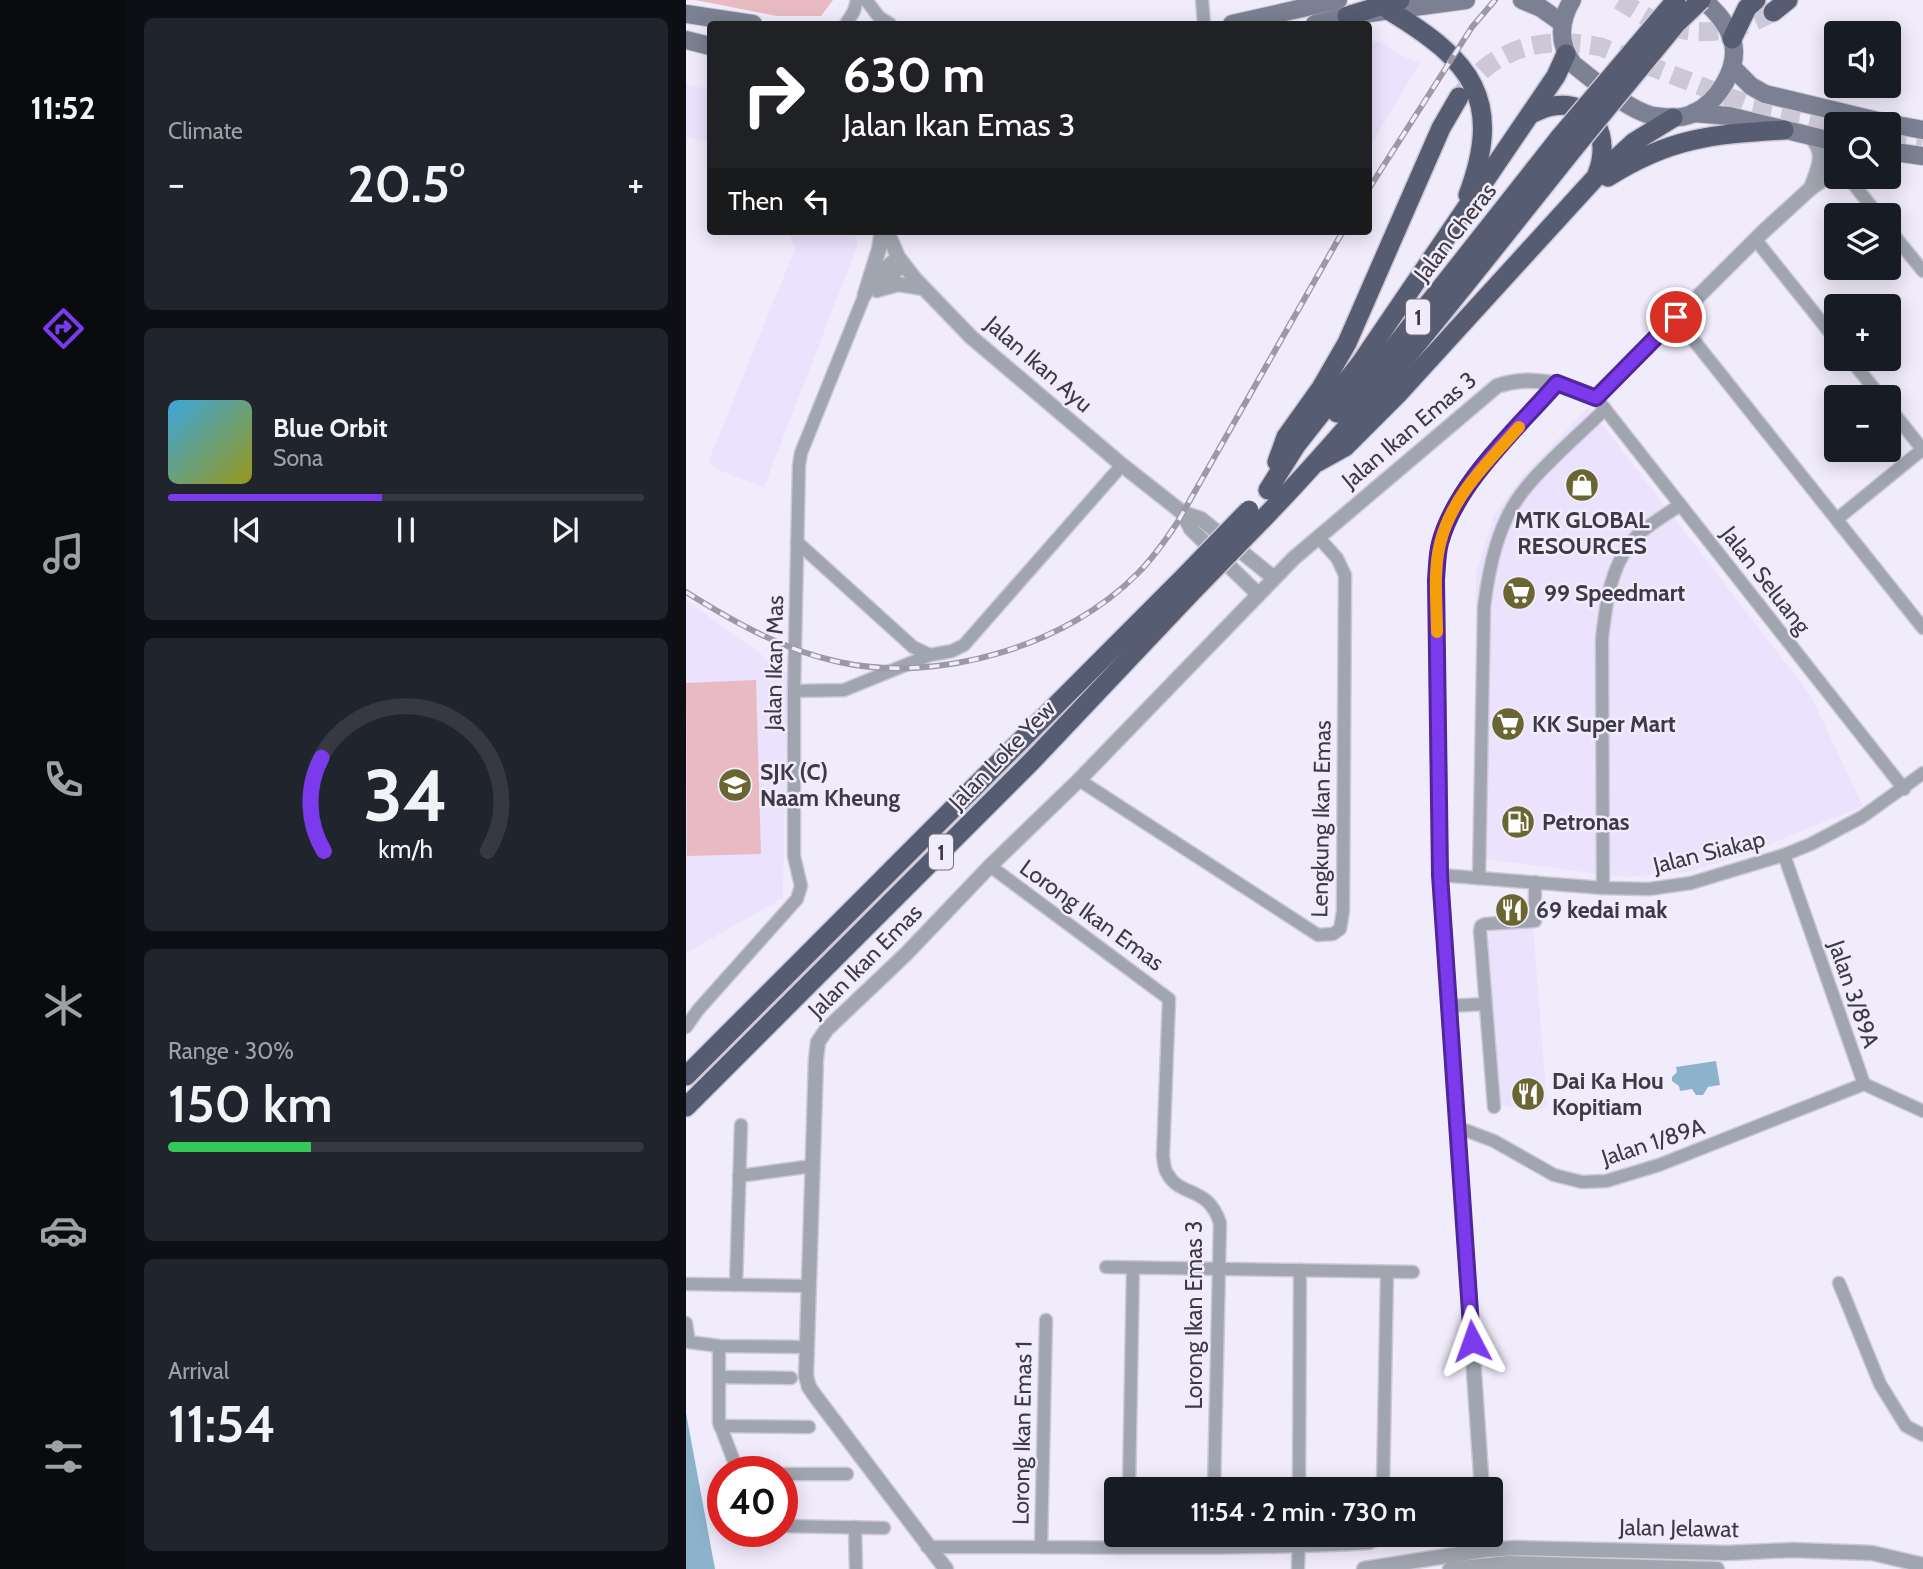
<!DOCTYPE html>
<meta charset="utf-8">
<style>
:root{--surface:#171b24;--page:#20242c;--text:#f1f3f6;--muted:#9ea1a6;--line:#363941;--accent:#7c3aed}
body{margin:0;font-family:Cabin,sans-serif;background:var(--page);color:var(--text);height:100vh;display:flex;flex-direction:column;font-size:26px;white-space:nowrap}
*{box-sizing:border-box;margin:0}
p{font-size:23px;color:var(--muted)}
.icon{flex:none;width:38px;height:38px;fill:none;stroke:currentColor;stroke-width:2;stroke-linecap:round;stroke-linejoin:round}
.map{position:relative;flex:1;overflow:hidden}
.sheet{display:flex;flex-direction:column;gap:18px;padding:18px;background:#0d0f14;width:560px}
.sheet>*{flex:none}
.guide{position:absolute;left:21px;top:21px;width:665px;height:214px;border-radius:7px;box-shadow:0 4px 18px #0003;background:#202124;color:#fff;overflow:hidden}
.fabs{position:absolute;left:1138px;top:21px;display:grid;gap:14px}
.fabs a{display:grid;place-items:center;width:77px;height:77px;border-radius:7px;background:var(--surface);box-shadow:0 4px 18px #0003;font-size:35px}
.speed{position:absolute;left:21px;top:1456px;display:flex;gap:14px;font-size:35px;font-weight:700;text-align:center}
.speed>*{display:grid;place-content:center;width:91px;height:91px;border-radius:50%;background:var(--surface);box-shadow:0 4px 18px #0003;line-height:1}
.speed .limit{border:10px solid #d22;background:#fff;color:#111}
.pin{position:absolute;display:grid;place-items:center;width:60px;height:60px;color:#fff;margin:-30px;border:4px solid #fff;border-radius:50%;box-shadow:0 2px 7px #0007}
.me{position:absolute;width:77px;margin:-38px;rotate:356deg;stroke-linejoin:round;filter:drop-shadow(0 0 5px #0008)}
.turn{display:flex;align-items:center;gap:24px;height:147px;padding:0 21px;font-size:32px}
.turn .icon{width:91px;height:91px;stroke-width:2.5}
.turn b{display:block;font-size:49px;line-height:60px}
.then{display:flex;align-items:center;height:66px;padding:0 21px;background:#0003;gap:14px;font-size:26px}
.big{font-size:52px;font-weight:600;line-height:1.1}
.sheet .tile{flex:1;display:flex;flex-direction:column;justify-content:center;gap:10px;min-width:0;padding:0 24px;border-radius:10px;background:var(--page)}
.sheet .dial{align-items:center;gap:0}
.dial svg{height:182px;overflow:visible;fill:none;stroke:var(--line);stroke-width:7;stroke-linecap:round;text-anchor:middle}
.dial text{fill:var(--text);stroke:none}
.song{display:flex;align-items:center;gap:21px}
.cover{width:84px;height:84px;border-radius:10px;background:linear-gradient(135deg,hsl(200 70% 55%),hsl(60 70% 35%))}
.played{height:7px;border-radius:4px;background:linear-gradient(90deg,var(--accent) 45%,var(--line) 45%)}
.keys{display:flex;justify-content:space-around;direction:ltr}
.heat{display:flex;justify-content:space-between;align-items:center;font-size:38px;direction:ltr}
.charge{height:10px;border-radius:5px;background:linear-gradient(90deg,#34c759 30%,var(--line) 0)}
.trip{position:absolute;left:418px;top:1477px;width:399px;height:70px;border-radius:7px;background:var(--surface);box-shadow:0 4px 18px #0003;font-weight:600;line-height:70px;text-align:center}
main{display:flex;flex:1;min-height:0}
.tab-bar{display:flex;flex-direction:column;width:126px;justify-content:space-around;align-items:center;background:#090b0e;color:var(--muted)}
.tab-bar .icon{width:49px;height:49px}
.tab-bar .on{color:var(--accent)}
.tab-bar b{font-size:32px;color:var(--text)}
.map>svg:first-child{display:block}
.built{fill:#ebe2fd}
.green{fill:#e8bbc2}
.water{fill:#8db3cc}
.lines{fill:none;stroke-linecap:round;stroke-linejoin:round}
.trunk-tunnel{stroke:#cdc8d7;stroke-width:19;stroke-dasharray:19 10;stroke-linecap:butt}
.minor-casing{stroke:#cdc8d7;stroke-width:15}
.tertiary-casing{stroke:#cdc8d7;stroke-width:17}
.secondary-casing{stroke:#cdc8d7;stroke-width:20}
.trunk-casing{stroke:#cdc8d7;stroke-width:22}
.minor{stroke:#a1a5b0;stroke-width:12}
.tertiary{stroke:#a1a5b0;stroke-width:14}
.secondary{stroke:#7b8192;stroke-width:18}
.trunk{stroke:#565d72;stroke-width:19}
.rail-casing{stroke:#9c98a5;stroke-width:6}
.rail{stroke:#f1ecfc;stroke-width:3.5;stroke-dasharray:10;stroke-linecap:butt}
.trunk-bridge-casing{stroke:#cdc8d7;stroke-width:22;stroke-linecap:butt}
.trunk-bridge{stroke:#565d72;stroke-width:19}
.route-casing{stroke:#51269a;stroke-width:18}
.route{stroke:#7c3aed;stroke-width:12}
.slow{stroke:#f59e0b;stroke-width:12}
.labels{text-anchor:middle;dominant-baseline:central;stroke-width:5;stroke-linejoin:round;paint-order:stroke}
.shield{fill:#f1ecfc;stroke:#746f7c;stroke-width:2}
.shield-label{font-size:21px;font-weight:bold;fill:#3e3a45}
.street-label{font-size:23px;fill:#3e3a45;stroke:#f1ecfc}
.poi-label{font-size:23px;font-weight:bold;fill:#3e3a45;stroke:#f1ecfc;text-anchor:start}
</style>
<main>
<nav class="tab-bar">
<b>11:52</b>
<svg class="icon on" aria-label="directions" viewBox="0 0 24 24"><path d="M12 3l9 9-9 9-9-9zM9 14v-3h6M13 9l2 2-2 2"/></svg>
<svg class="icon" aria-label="music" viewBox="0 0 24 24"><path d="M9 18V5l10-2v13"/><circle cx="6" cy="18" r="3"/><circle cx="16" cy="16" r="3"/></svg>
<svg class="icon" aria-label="phone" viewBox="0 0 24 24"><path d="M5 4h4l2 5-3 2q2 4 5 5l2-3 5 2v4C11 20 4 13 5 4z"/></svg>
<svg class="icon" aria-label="climate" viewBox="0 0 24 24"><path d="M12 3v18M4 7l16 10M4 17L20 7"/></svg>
<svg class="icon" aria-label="car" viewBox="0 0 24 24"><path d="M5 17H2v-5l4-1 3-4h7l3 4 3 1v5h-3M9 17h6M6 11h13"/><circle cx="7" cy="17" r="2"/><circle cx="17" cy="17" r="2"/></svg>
<svg class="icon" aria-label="filters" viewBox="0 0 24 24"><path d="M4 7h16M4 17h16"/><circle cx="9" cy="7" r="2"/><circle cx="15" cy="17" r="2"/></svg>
</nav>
<section class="sheet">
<div class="tile"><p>Climate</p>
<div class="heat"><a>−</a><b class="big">20.5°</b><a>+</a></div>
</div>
<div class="tile">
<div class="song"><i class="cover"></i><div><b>Blue Orbit</b><p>Sona</p></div></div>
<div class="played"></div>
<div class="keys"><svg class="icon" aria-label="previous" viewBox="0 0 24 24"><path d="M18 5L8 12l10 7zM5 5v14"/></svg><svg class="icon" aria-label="pause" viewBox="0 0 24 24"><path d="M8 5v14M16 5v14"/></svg><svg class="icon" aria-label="next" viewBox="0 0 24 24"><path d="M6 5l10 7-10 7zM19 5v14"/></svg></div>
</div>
<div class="tile dial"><svg viewBox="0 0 100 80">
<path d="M14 69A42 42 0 1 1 86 69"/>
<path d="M14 69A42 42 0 0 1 13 28" stroke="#7c3aed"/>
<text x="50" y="56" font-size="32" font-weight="700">34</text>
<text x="50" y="72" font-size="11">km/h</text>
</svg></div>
<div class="tile"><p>Range · 30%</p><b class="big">150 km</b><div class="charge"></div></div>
<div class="tile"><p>Arrival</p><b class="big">11:54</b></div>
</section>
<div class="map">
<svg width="1237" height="1569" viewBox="0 0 1237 1569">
<rect width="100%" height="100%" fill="#f1ecfc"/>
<g class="built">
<polygon points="683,40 693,42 714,55 734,63 683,148"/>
<polygon points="0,84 24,90 24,143 0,137"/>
<polygon points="103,231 167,231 172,244 78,487 32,470 22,462 109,249"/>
<polygon points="903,407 1125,696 1177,806 1060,854 1001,872 938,877 789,858 790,573 809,513 836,477"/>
<polygon points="0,600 101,673 97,898 0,953"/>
<polygon points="847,925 861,1104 854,1111 810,1105 798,930"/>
</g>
<g class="green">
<polygon points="9,0 147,0 135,16 91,16"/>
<polygon points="70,680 75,854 1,856 0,683"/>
</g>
<g class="water">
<polygon points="1030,1061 1034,1085 1022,1087 1017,1095 1010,1095 1006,1089 994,1091 993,1086 986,1081 986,1077 991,1072 990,1067"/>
<polygon points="0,1413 29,1569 0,1569"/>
</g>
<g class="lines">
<g class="trunk-tunnel">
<path d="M 933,0 C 948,9 965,21 981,26 C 1020,38 1054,30 1087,12"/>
<path d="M 776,93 C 784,84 793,72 803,65 C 836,41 876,39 915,47 L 1058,103 L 1158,124"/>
<polyline points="1202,134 1237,139"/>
</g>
<g class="minor-casing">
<g id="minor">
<polyline points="180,0 193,17 204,24"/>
<polyline points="516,0 518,24"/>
<polyline points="160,24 168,11 171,0"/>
<polyline points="1162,177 1192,215"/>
<polyline points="1202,228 1237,271"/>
<polyline points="1069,239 1150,340"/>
<polyline points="191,291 218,264"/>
<polyline points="990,318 1237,628"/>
<polyline points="1164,359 1195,397"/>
<polyline points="915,404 1218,789"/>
<polyline points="1202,406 1237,450"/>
<polyline points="1151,519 1237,449"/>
<polyline points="111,542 227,647 244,655"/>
<polyline points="108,691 158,690 244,655 266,651 278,645 436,465"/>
<polyline points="393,780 632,935 647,934 654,929 657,911 659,575 651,558 632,537"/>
<polyline points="1098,855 1178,1084 1237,1111"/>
<path d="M 304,866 L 483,999 L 477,1156 C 478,1162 478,1169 481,1173 C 494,1198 522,1185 534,1223 L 528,1489"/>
<polyline points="754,875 917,888 963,889 1005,883 1098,855 1125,844 1176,817 1237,773"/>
<path d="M 793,878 L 798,607 C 803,567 812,522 838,490 C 860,462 893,435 919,409"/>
<path d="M 917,888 L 916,639 C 920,602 925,560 954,533 C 966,523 981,514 994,505"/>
<polyline points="762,1006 799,1004"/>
<polyline points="0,1027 12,1010 111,899 115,886 108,856 108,691 113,465 115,453 179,294 196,269 212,257"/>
<polyline points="808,1107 794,931 795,926 799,924 849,921 849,882"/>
<polyline points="771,1127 808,1141 868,1175 896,1182 920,1181 973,1165 1178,1084"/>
<polyline points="53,1176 126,1166"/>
<polyline points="420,1267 727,1272"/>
<polyline points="1153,1283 1194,1384 1220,1426 1237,1435"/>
<polyline points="0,1284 122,1286"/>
<polyline points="50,1285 55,1125"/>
<polyline points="0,1323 3,1342 33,1346 120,1347"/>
<polyline points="33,1346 33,1422 52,1472"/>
<polyline points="33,1377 105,1378"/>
<polyline points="34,1426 123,1427"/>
<polyline points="96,1474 161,1474"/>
<polyline points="443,1489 447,1268"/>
<polyline points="613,1489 614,1270"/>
<polyline points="697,1489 701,1272"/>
<polyline points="96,1526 198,1528"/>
<polyline points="169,1527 170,1569"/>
<path d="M 241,1547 C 389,1546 536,1551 683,1543 L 692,1539 L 694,1535"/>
<polyline points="355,1547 360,1320"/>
<polyline points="612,1569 613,1535"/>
</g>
</g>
<g class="tertiary-casing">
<g id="tertiary">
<path d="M 1125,188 C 1132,168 1141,154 1125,137"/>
<polyline points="201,231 212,257 229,279 285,337 436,465 497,513 515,519 588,578"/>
<polyline points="191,290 212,284 237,288"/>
<polyline points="179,294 193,249 196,231"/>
<polyline points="497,513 505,529 572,594"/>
<path d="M 796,1489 L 754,875 L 750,580 C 751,568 751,554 754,543 C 770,483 831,429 871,383"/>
<path d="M 260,1569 L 130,1397 L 123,1387 L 120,1376 L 130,1059 L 132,1042 L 141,1029 L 220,954 L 304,866 L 393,780 L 608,558 L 811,386 C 846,374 878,384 910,398 L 1078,231 L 1125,188 L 1150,171"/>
<polyline points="678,1569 799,1550 830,1548 1041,1553 1106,1550 1186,1553 1237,1565"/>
<polyline points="764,1569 823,1563 1031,1569"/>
</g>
</g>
<g class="secondary-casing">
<g id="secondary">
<polyline points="836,0 855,8 876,23"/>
<path d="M 886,0 C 873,22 872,43 887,64 C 907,80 943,111 968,116 C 980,118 994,119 1006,114 C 1031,103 1055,67 1046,39 C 1041,23 1029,10 1017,0"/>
<polyline points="0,14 67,24"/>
<polyline points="546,24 652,0"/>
<polyline points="629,24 661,16 780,0"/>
<polyline points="0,40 24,46"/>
<polyline points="1046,67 1065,86 1079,94 1200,123 1237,130"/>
<polyline points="1007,113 1043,116 1150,142"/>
<polyline points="1202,151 1237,156"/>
</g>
</g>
<g class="trunk-casing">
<g id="trunk">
<path d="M 704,11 C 785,60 818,99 782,195"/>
<polyline points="1087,12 1102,0"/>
<polyline points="661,16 714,0"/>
<polyline points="1046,39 1061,8 1070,0"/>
<path d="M 845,114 C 852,111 859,107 867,106 C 910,99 925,140 911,174"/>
<path d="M 922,177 C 983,138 1027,134 1098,130"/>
<polyline points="651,413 698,360 874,137"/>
<polyline points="591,462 600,437 635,388 661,343 755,128 773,97"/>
<polyline points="632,462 659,447 711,395 910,177 948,142 987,118"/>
<polyline points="582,490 611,444 674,364 870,76 880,54"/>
<path d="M 576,520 C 689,403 787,274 889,147"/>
<polyline points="0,1076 493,582"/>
<polyline points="0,1107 346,761 505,593"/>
</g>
</g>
<use href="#minor" class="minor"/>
<use href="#tertiary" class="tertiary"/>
<use href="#secondary" class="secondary"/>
<use href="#trunk" class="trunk"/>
<g class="rail-casing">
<g id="rail">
<polyline points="682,190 786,27 809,0"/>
<path d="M 0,592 C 48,622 97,650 153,662 C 252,684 381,646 452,573 C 467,558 479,541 491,523 L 657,231"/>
</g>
</g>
<use href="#rail" class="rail"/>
<g class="trunk-bridge-casing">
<g id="trunk-bridge">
<polyline points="874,137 990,0"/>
<polyline points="889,147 990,24 1015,0"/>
<polyline points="493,582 563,510"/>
<polyline points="505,593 576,520"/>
</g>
</g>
<use href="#trunk-bridge" class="trunk-bridge"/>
</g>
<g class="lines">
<g class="route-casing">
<path id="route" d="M 786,1341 L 754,875 L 750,580 C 751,568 751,554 754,543 C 770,483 831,429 871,383 L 910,398 L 990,317"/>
</g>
<use href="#route" class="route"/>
<path class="slow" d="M 751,632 C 751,603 747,572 754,544 C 765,497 802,462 833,427"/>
</g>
<defs>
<g id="shop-disc" transform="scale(1.75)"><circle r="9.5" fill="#696632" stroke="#f1ecfc"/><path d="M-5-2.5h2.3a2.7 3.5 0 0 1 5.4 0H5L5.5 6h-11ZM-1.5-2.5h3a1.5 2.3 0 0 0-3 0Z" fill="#fff"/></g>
<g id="supermarket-disc" transform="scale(1.75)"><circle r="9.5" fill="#696632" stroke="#f1ecfc"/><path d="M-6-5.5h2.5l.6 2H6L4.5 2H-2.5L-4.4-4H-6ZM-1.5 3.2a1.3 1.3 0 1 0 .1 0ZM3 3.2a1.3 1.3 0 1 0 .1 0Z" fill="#fff"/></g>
<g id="school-disc" transform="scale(1.75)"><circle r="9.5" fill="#696632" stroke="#f1ecfc"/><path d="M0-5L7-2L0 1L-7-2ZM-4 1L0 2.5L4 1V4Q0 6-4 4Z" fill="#fff"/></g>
<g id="fuel-disc" transform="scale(1.75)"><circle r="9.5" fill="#696632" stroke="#f1ecfc"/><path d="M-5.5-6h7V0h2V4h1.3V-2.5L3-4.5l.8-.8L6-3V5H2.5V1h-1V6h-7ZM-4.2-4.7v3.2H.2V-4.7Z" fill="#fff"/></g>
<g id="restaurant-disc" transform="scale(1.75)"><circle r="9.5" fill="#696632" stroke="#f1ecfc"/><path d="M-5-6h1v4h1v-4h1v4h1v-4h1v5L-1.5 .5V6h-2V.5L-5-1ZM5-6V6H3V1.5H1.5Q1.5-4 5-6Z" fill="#fff"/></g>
</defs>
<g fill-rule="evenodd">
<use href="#shop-disc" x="896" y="485"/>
<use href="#supermarket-disc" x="833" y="593"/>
<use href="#supermarket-disc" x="822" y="724"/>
<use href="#school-disc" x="49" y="785"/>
<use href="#fuel-disc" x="832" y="822"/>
<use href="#restaurant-disc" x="826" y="910"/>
<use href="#restaurant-disc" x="842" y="1094"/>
</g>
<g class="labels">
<g class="shield">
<rect x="720" y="299.5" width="24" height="35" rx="5"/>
<rect x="243" y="834.5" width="24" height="35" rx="5"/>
</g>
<g class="shield-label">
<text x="732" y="317">1</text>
<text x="255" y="852">1</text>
</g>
<g class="street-label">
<text transform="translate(769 232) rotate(-52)">Jalan Cheras</text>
<text transform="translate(353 364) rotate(41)">Jalan Ikan Ayu</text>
<text transform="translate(723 430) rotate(-40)">Jalan Ikan Emas 3</text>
<text transform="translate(1080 580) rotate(52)">Jalan Seluang</text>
<text transform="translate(88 663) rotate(-89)">Jalan Ikan Mas</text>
<text transform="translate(316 755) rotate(-46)">Jalan Loke Yew</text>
<text transform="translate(635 819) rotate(-89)">Lengkung Ikan Emas</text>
<text transform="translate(1023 852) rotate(-14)">Jalan Siakap</text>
<text transform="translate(406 915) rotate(36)">Lorong Ikan Emas</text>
<text transform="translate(179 961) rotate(-45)">Jalan Ikan Emas</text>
<text transform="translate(1168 994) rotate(71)">Jalan 3/89A</text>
<text transform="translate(967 1142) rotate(-18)">Jalan 1/89A</text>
<text transform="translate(508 1315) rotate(-90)">Lorong Ikan Emas 3</text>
<text transform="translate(336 1433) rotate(-89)">Lorong Ikan Emas 1</text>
<text transform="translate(993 1528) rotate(1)">Jalan Jelawat</text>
</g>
<g class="poi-label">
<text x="896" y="520" text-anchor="middle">MTK GLOBAL<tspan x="896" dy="26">RESOURCES</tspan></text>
<text x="858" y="593">99 Speedmart</text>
<text x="846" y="724">KK Super Mart</text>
<text x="74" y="772">SJK (C)<tspan x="74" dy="26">Naam Kheung</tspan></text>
<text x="856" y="822">Petronas</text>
<text x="850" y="910">69 kedai mak</text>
<text x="866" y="1081">Dai Ka Hou<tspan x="866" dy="26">Kopitiam</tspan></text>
</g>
</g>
</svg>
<div class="fabs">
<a><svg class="icon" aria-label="sound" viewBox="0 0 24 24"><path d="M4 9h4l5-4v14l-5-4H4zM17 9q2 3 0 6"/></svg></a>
<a><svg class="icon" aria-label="search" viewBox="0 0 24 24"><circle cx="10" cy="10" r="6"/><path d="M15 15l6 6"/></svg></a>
<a><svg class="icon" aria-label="layers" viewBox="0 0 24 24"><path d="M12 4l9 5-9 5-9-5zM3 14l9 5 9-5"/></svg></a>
<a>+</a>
<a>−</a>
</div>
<div class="speed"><div class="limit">40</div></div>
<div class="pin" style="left:990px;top:317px;background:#d93025"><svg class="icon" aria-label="arrive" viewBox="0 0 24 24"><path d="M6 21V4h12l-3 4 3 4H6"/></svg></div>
<svg class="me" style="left:786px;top:1341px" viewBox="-20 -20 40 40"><path d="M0-17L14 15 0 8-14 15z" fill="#7c3aed" stroke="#fff" stroke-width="4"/></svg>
<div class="trip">11:54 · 2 min · 730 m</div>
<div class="guide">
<div class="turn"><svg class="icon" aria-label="right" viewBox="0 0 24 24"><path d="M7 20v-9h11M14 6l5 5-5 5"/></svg><div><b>630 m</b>Jalan Ikan Emas 3</div></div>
<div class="then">Then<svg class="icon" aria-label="left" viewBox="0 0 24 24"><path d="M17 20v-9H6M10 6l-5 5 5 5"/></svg></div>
</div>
</div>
</main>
